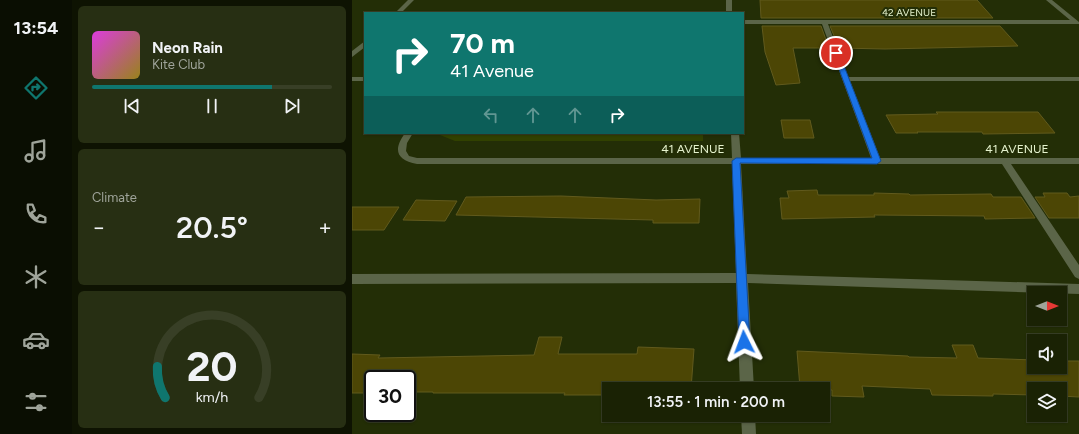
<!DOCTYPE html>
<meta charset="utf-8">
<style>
:root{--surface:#1a2204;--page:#272f13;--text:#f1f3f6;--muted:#9fa49a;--line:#383f26;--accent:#0f766e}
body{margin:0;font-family:Figtree,sans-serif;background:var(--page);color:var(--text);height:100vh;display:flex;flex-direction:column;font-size:15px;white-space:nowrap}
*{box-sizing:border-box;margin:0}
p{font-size:13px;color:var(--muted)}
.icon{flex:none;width:22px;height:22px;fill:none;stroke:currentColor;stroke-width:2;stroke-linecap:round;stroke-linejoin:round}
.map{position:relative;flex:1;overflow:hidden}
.sheet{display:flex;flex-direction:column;gap:6px;padding:6px;background:#0e1302;width:280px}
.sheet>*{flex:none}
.guide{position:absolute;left:12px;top:12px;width:380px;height:122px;border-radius:0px;box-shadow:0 1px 3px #0004,0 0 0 1px var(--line);background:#0f766e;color:#fff;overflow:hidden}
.needle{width:26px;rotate:90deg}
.fabs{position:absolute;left:675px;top:286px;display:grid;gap:8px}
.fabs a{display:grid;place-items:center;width:40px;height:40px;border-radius:0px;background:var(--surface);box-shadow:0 1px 3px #0004,0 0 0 1px var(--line);font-size:20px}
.speed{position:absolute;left:12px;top:370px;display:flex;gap:8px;font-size:20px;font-weight:700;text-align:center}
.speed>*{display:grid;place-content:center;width:52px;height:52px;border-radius:50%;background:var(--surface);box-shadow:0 1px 3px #0004,0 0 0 1px var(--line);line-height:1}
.speed .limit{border:2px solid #111;border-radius:6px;background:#fff;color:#111}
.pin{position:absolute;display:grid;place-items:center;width:34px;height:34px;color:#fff;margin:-17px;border:2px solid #fff;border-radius:50%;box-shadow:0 1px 4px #0007}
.me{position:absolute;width:44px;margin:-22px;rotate:357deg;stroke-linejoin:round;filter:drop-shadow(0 0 3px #0008)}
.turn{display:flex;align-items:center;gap:14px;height:84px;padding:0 20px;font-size:18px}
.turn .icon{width:52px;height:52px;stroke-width:2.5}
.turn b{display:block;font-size:28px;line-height:34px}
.lanes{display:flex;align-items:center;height:38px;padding:0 20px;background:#0003;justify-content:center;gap:20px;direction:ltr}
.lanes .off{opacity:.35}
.big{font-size:30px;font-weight:600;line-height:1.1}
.sheet .widget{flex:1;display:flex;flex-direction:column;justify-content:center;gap:6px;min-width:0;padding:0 14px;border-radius:6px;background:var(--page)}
.sheet .dial{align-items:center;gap:0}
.dial svg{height:104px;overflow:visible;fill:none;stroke:var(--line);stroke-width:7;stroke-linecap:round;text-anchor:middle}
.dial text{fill:var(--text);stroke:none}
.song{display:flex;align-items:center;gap:12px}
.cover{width:48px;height:48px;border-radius:6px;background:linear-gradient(135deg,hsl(300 70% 55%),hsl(50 70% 35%))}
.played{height:4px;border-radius:2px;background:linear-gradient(90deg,var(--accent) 75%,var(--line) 75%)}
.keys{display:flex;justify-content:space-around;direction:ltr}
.heat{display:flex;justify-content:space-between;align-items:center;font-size:22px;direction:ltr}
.trip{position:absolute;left:250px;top:382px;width:228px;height:40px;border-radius:0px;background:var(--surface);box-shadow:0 1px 3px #0004,0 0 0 1px var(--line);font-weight:600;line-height:40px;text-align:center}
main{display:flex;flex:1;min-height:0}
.tabs{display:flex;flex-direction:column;width:72px;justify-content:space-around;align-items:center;background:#0a0e02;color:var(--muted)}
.tabs .icon{width:28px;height:28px}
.tabs .current{color:var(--accent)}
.tabs b{font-size:18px;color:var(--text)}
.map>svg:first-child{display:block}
.green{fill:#314100}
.building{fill:#4c4605;stroke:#615a1d}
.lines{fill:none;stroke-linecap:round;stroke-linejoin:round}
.minor{fill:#5b6548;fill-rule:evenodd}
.route{fill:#1a73e8;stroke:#114b97}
.labels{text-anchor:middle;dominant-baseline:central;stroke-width:4;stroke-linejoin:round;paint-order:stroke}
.far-street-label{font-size:10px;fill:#e6f3ce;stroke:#232e06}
.street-label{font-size:12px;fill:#e6f3ce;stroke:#232e06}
</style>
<main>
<nav class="tabs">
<b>13:54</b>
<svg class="icon current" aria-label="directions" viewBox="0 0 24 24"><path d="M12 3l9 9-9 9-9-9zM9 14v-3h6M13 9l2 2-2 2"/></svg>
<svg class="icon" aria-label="music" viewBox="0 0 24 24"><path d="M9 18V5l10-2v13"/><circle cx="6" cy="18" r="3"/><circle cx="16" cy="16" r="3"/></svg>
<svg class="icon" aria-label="phone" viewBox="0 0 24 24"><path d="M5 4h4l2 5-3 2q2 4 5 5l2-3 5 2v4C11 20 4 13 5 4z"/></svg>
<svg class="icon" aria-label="climate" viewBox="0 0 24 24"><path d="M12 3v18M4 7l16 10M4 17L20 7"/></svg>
<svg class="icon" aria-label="car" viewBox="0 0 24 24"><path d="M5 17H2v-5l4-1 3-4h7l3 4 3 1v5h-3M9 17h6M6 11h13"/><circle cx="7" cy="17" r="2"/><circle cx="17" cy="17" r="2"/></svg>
<svg class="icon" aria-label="filters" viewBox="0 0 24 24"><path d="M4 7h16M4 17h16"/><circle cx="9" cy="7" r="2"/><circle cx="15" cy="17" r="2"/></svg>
</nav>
<section class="sheet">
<div class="widget">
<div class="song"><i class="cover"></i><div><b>Neon Rain</b><p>Kite Club</p></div></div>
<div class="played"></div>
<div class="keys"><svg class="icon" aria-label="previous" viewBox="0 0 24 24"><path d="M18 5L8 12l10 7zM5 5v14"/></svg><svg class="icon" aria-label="pause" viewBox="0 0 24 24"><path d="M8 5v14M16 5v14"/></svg><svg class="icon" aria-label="next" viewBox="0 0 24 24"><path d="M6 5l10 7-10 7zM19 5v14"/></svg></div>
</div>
<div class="widget"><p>Climate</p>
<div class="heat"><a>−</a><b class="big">20.5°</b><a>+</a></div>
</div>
<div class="widget dial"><svg viewBox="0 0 100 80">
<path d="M14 69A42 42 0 1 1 86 69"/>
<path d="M14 69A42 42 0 0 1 8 45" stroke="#0f766e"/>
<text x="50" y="56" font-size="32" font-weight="700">20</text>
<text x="50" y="72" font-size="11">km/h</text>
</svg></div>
</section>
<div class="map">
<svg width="727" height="434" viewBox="0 0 727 434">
<rect width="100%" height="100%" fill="#232e06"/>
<polygon class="green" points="83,133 351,133 351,141 103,141"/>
<g class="building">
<polygon points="408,0 625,0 641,18 409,18"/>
<polygon points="410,26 469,26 477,48 441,48 448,83 424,85 413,52"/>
<polygon points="478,26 648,26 666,46 533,49 487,48"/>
<polygon points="584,112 686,112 703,133 631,134 630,132 565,132 566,133 544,133 534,115 586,114"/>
<polygon points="429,120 458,120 462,138 432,138"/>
<polygon points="465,190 466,195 522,195 522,193 557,194 558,195 639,194 641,197 669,197 683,218 633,219 632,216 522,215 523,217 430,219 428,198 437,198 435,191"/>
<polygon points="691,193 715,193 718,197 727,196 727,218 697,218 683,197 693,197"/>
<polygon points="209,196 304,200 348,199 347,223 301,223 301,220 104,215 114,197"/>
<polygon points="64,200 105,201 93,221 51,220"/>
<polygon points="0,207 47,207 32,230 0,230"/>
<polygon points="187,337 210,337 206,354 285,354 286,347 342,349 339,389 257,389 257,395 212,395 213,393 81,393 81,392 55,392 55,379 21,379 21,393 0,393 0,354 28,355 26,358 182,355"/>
<polygon points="600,345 621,345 626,358 682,360 682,367 708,367 708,361 727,361 727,397 708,396 708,389 682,389 682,395 641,394 641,396 580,395 578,389 510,386 512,397 480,396 480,390 448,388 445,351 556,356 557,357 605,358"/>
</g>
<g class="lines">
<g class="minor">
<polygon points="56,0 62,0 49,13 43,13"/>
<rect x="374" y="0" width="6" height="13"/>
<path d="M 694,0 L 700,0 L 727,22 L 727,24 L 476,24 L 496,77 L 727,77 L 727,81 L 498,81 L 528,158 L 727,158 L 727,164 L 659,164 L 727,265 L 727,279 L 723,277 L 650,164 L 389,164 L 395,274 L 727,284 L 727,294 L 396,283 L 402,389 L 388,389 L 384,283 L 0,284 L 0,274 L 384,273 L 380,164 L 65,164 C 44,160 41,150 53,133 L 61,133 L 55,143 L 54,151 L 57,156 L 65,158 L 380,158 L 379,133 L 387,133 L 389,158 L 519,158 L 470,24 L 391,24 L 391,20 L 718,20 Z"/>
<polygon points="13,41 13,47 0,57 0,51"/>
<rect x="0" y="77" width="13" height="4"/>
<polygon points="389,415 403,415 404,434 390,434"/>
</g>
</g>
<polygon class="route" points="484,51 487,53 529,161 525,164 388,163 398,342 396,345 392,347 388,345 387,342 380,161 384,158 520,158 481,53"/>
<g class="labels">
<g class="far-street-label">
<text x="557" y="12">42 AVENUE</text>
</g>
<g class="street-label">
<text x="341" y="149">41 AVENUE</text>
<text x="665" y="149">41 AVENUE</text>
</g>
</g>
</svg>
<div class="fabs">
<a><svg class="needle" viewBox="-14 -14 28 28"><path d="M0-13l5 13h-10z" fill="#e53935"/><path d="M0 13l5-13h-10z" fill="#9fa49a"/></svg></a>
<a><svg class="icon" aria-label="sound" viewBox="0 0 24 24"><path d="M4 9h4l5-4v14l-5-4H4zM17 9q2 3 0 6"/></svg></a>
<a><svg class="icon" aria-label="layers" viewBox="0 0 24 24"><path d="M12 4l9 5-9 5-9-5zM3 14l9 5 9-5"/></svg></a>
</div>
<div class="speed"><div class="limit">30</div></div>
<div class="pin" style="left:484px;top:53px;background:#d93025"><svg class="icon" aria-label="arrive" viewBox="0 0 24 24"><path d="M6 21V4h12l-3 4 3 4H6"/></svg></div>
<svg class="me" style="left:392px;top:342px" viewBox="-20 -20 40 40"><path d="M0-17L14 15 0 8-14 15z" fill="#1a73e8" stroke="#fff" stroke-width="4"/></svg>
<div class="trip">13:55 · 1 min · 200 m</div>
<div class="guide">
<div class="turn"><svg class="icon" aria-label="right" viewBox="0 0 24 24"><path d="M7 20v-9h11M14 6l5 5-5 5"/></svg><div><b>70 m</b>41 Avenue</div></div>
<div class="lanes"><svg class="icon off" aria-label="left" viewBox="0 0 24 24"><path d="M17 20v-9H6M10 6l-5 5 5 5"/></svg><svg class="icon off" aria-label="ahead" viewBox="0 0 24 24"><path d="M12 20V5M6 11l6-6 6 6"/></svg><svg class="icon off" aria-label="ahead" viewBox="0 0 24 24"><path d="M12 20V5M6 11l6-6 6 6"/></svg><svg class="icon" aria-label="right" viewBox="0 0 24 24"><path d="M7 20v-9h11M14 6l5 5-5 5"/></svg></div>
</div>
</div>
</main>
